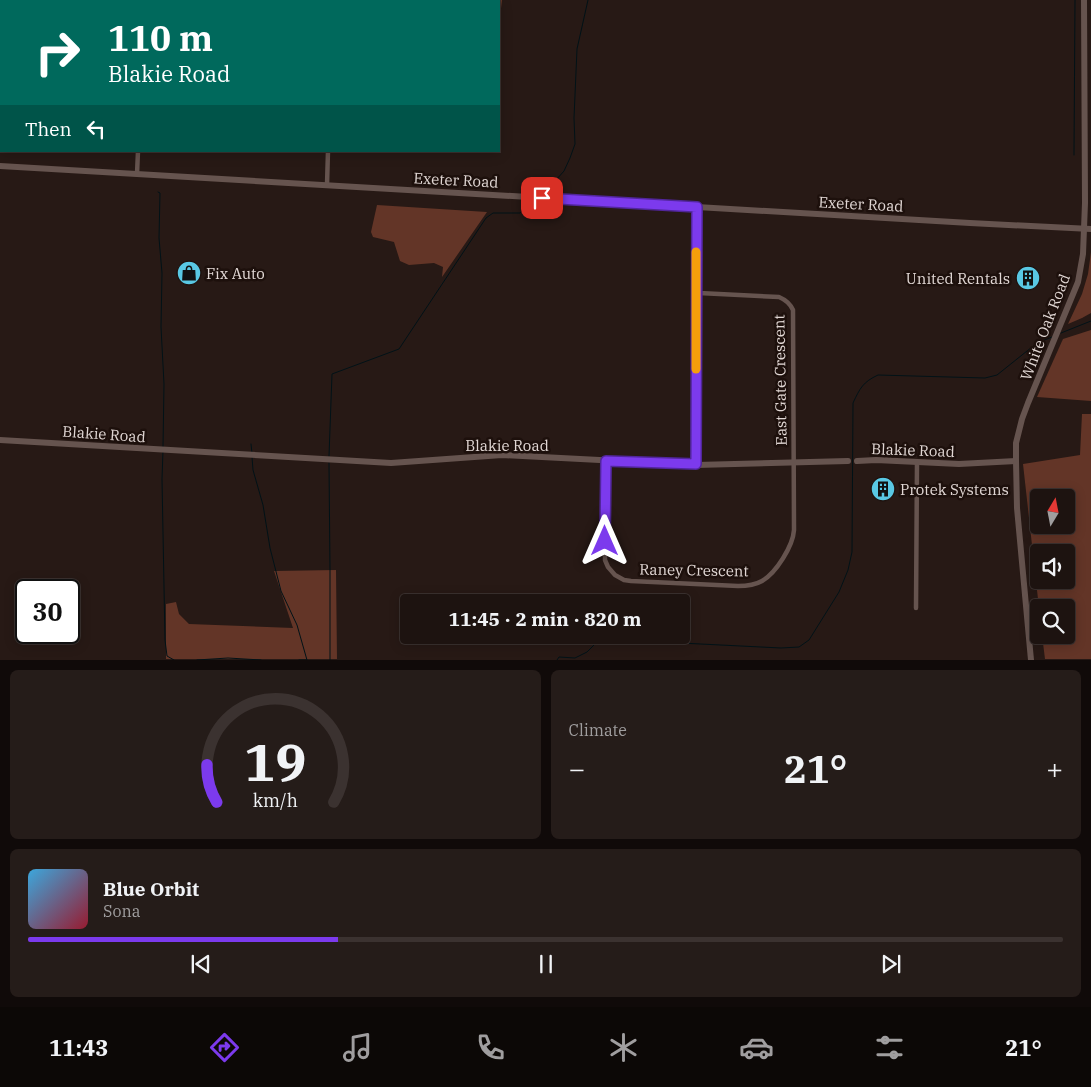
<!DOCTYPE html>
<meta charset="utf-8">
<style>
:root{--surface:#1d1310;--page:#251c19;--text:#f1f3f6;--muted:#a09e9f;--line:#3b3230;--accent:#7c3aed}
body{margin:0;font-family:"IBM Plex Serif",serif;background:var(--page);color:var(--text);height:100vh;display:flex;flex-direction:column;font-size:19px;white-space:nowrap}
*{box-sizing:border-box;margin:0}
p{font-size:16px;color:var(--muted)}
.icon{flex:none;width:28px;height:28px;fill:none;stroke:currentColor;stroke-width:2;stroke-linecap:round;stroke-linejoin:round}
.map{position:relative;height:660px;overflow:hidden}
.details{display:flex;flex-direction:column;gap:10px;padding:10px;background:#100a09;flex:1}
.details>*{flex:none}
.hud{position:absolute;left:0px;top:0px;width:500px;height:152px;box-shadow:0 2px 12px #0003,0 0 0 1px var(--line);background:#00695c;color:#fff;overflow:hidden}
.needle{width:32px;rotate:10deg}
.tools{position:absolute;left:1030px;top:489px;display:grid;gap:10px}
.tools a{display:grid;place-items:center;width:45px;height:45px;border-radius:5px;background:var(--surface);box-shadow:0 2px 12px #0003,0 0 0 1px var(--line);font-size:25px}
.speed{position:absolute;left:15px;top:579px;display:flex;gap:10px;font-size:25px;font-weight:700;text-align:center}
.speed>*{display:grid;place-content:center;width:65px;height:65px;border-radius:50%;background:var(--surface);box-shadow:0 2px 12px #0003,0 0 0 1px var(--line);line-height:1}
.speed .limit{border:2px solid #111;border-radius:8px;background:#fff;color:#111}
.pin{position:absolute;display:grid;place-items:center;width:42px;height:42px;color:#fff;margin:-21px;border-radius:10px;box-shadow:0 2px 8px #0006}
.me{position:absolute;width:55px;margin:-28px;rotate:0deg;stroke-linejoin:round;filter:drop-shadow(0 0 4px #0008)}
.turn{display:flex;align-items:center;gap:18px;height:105px;padding:0 25px;font-size:22px}
.turn .icon{width:65px;height:65px;stroke-width:2.5}
.turn b{display:block;font-size:35px;line-height:42px}
.then{display:flex;align-items:center;height:48px;padding:0 25px;background:#0003;gap:10px;font-size:19px}
.big{font-size:38px;font-weight:700;line-height:1.1}
.details .widget{flex:1;display:flex;flex-direction:column;justify-content:center;gap:8px;min-width:0;padding:0 18px;border-radius:8px;background:var(--page)}
.details .dial{align-items:center;gap:0}
.dial svg{height:130px;overflow:visible;fill:none;stroke:var(--line);stroke-width:7;stroke-linecap:round;text-anchor:middle}
.dial text{fill:var(--text);stroke:none}
.song{display:flex;align-items:center;gap:15px}
.cover{width:60px;height:60px;border-radius:8px;background:linear-gradient(135deg,hsl(200 70% 55%),hsl(350 70% 35%))}
.played{height:5px;border-radius:2px;background:linear-gradient(90deg,var(--accent) 30%,var(--line) 30%)}
.keys{display:flex;justify-content:space-around;direction:ltr}
.heat{display:flex;justify-content:space-between;align-items:center;font-size:28px;direction:ltr}
.details .tiles{flex:1;display:grid;gap:10px;grid-template-columns:1fr 1fr}
.widget:last-child{grid-column:span 2}
.trip{position:absolute;left:400px;top:594px;width:290px;height:50px;border-radius:5px;background:var(--surface);box-shadow:0 2px 12px #0003,0 0 0 1px var(--line);font-weight:700;line-height:50px;text-align:center}
.dock{display:flex;height:80px;justify-content:space-around;align-items:center;background:#0c0806;color:var(--muted)}
.dock .icon{width:35px;height:35px}
.dock .active{color:var(--accent)}
.dock b{font-size:22px;color:var(--text)}
.map>svg:first-child{display:block}
.green{fill:#633527;fill-rule:evenodd}
.lines{fill:none;stroke-linecap:round;stroke-linejoin:round}
.stream{stroke:#011217;stroke-width:1}
.street{stroke:#66544f;stroke-width:4.5}
.secondary{stroke:#66544f;stroke-width:6}
.route-casing{stroke:#51269a;stroke-width:12}
.route{stroke:#7c3aed;stroke-width:9}
.slow{stroke:#f59e0b;stroke-width:9}
.labels{text-anchor:middle;dominant-baseline:central;stroke-width:5;stroke-linejoin:round;paint-order:stroke}
.street-label{font-size:15px;fill:#e1d7d4;stroke:#1d100c}
.poi-label{font-size:15px;fill:#e1d7d4;stroke:#1d100c;text-anchor:start}
</style>
<div class="map">
<svg width="1091" height="660" viewBox="0 0 1091 660">
<rect width="100%" height="100%" fill="#271915"/>
<g class="green">
<polygon points="116,0 502,0 499,25 499,1 116,1"/>
<polygon points="377,205 487,212 442,277 443,267 434,263 409,265 400,261 394,242 373,237 371,232"/>
<polygon points="1091,252 1091,313 1082,318 1068,324 1082,294 1088,274"/>
<polygon points="1091,330 1091,401 1037,397 1063,339"/>
<path d="M 1082,414 L 1091,414 L 1091,659 L 1045,659 L 1042,635 L 1066,635 L 1066,608 L 1039,608 L 1023,464 L 1080,455 ZM 1039,498 L 1066,498 L 1066,525 L 1039,525 ZM 1066,552 L 1066,580 L 1039,580 L 1039,552 Z"/>
<polygon points="336,570 337,659 166,659 166,604 176,602 179,614 189,624 293,628 274,571"/>
</g>
<g class="lines">
<g class="stream">
<polyline points="1074,155 1075,0"/>
<polyline points="158,192 160,193 159,238 162,273 161,327 164,384 163,447"/>
<polyline points="542,196 554,187 556,180 564,171 570,158 575,144 574,118 577,49 588,0"/>
<polyline points="1061,333 1091,321"/>
<polyline points="251,444 252,453"/>
<polyline points="163,451 162,479 165,640 167,656 174,660"/>
<polyline points="329,456 332,374 399,349 486,218 493,213 520,213 537,200"/>
<polyline points="252,457 253,470 263,505 270,548 281,591 297,625 307,660"/>
<polyline points="329,463 330,570 330,660"/>
<polyline points="197,660 228,658 261,660"/>
<polyline points="299,660 306,660"/>
<path d="M 557,660 L 559,657 L 575,658 L 587,652 L 600,639 L 781,648 L 799,647 L 809,640 L 839,592 L 848,570 L 852,552 L 853,403 C 860,388 863,382 878,375 L 985,378 L 997,375 L 1037,343 L 1052,337"/>
</g>
<g class="street">
<polyline points="22,1 22,0"/>
<polyline points="85,1 85,0"/>
<polyline points="0,38 1,38"/>
<polyline points="137,174 138,151"/>
<polyline points="327,185 328,151"/>
<path d="M 606,461 L 605,485 L 605,560 L 608,567 L 615,575 L 624,580 L 631,581 L 738,586 C 746,586 755,585 762,581 C 776,573 793,546 794,530 L 793,310 C 790,303 786,300 779,297 L 699,293 L 696,292"/>
<polyline points="916,608 917,462"/>
</g>
<g class="secondary">
<polyline points="0,166 970,223 1091,229"/>
<polyline points="0,440 391,463 502,455 696,465 848,461"/>
<polyline points="857,461 876,460 959,464 1016,461"/>
<polyline points="696,465 697,207"/>
<polyline points="1031,660 1017,508 1016,461 1016,443 1022,419 1028,403 1078,282 1083,254 1085,203 1084,0"/>
</g>
</g>
<g class="lines">
<g class="route-casing">
<polyline id="route" points="542,198 697,207 696,464 606,461 605,541"/>
</g>
<use href="#route" class="route"/>
<polyline class="slow" points="696,369 696,252"/>
</g>
<defs>
<g id="shop-disc" transform="scale(1.25)"><circle r="9.5" fill="#59c8e4" stroke="#1d100c"/><path d="M-5-2.5h2.3a2.7 3.5 0 0 1 5.4 0H5L5.5 6h-11ZM-1.5-2.5h3a1.5 2.3 0 0 0-3 0Z" fill="#111"/></g>
<g id="building-disc" transform="scale(1.25)"><circle r="9.5" fill="#59c8e4" stroke="#1d100c"/><path d="M-4-6H4V6H1V3H-1V6H-4ZM-2.5-4.3h1.7v1.8h-1.7ZM.8-4.3h1.7v1.8H.8ZM-2.5-1h1.7V.8h-1.7ZM.8-1h1.7V.8H.8Z" fill="#111"/></g>
</defs>
<g fill-rule="evenodd">
<use href="#shop-disc" x="189" y="273"/>
<use href="#building-disc" x="1028" y="278"/>
<use href="#building-disc" x="883" y="489"/>
</g>
<g class="labels">
<g class="street-label">
<text transform="translate(456 180) rotate(3)">Exeter Road</text>
<text transform="translate(861 204) rotate(3)">Exeter Road</text>
<text transform="translate(1045 327) rotate(-69)">White Oak Road</text>
<text transform="translate(780 380) rotate(-91)">East Gate Crescent</text>
<text transform="translate(104 434) rotate(4)">Blakie Road</text>
<text x="507" y="445">Blakie Road</text>
<text transform="translate(913 450) rotate(2)">Blakie Road</text>
<text transform="translate(694 570) rotate(1)">Raney Crescent</text>
</g>
<g class="poi-label">
<text x="206" y="273">Fix Auto</text>
<text x="1010" y="278" text-anchor="end">United Rentals</text>
<text x="900" y="489">Protek Systems</text>
</g>
</g>
</svg>
<div class="tools">
<a><svg class="needle" viewBox="-14 -14 28 28"><path d="M0-13l5 13h-10z" fill="#e53935"/><path d="M0 13l5-13h-10z" fill="#a09e9f"/></svg></a>
<a><svg class="icon" aria-label="sound" viewBox="0 0 24 24"><path d="M4 9h4l5-4v14l-5-4H4zM17 9q2 3 0 6"/></svg></a>
<a><svg class="icon" aria-label="search" viewBox="0 0 24 24"><circle cx="10" cy="10" r="6"/><path d="M15 15l6 6"/></svg></a>
</div>
<div class="speed"><div class="limit">30</div></div>
<div class="pin" style="left:542px;top:198px;background:#d93025"><svg class="icon" aria-label="arrive" viewBox="0 0 24 24"><path d="M6 21V4h12l-3 4 3 4H6"/></svg></div>
<svg class="me" style="left:605px;top:541px" viewBox="-20 -20 40 40"><path d="M0-17L14 15 0 8-14 15z" fill="#7c3aed" stroke="#fff" stroke-width="4"/></svg>
<div class="trip">11:45 · 2 min · 820 m</div>
<div class="hud">
<div class="turn"><svg class="icon" aria-label="right" viewBox="0 0 24 24"><path d="M7 20v-9h11M14 6l5 5-5 5"/></svg><div><b>110 m</b>Blakie Road</div></div>
<div class="then">Then<svg class="icon" aria-label="left" viewBox="0 0 24 24"><path d="M17 20v-9H6M10 6l-5 5 5 5"/></svg></div>
</div>
</div>
<section class="details">
<div class="tiles">
<div class="widget dial"><svg viewBox="0 0 100 80">
<path d="M14 69A42 42 0 1 1 86 69"/>
<path d="M14 69A42 42 0 0 1 8 46" stroke="#7c3aed"/>
<text x="50" y="56" font-size="32" font-weight="700">19</text>
<text x="50" y="72" font-size="11">km/h</text>
</svg></div>
<div class="widget"><p>Climate</p>
<div class="heat"><a>−</a><b class="big">21°</b><a>+</a></div>
</div>
<div class="widget">
<div class="song"><i class="cover"></i><div><b>Blue Orbit</b><p>Sona</p></div></div>
<div class="played"></div>
<div class="keys"><svg class="icon" aria-label="previous" viewBox="0 0 24 24"><path d="M18 5L8 12l10 7zM5 5v14"/></svg><svg class="icon" aria-label="pause" viewBox="0 0 24 24"><path d="M8 5v14M16 5v14"/></svg><svg class="icon" aria-label="next" viewBox="0 0 24 24"><path d="M6 5l10 7-10 7zM19 5v14"/></svg></div>
</div>
</div>
</section>
<nav class="dock">
<b>11:43</b>
<svg class="icon active" aria-label="directions" viewBox="0 0 24 24"><path d="M12 3l9 9-9 9-9-9zM9 14v-3h6M13 9l2 2-2 2"/></svg>
<svg class="icon" aria-label="music" viewBox="0 0 24 24"><path d="M9 18V5l10-2v13"/><circle cx="6" cy="18" r="3"/><circle cx="16" cy="16" r="3"/></svg>
<svg class="icon" aria-label="phone" viewBox="0 0 24 24"><path d="M5 4h4l2 5-3 2q2 4 5 5l2-3 5 2v4C11 20 4 13 5 4z"/></svg>
<svg class="icon" aria-label="climate" viewBox="0 0 24 24"><path d="M12 3v18M4 7l16 10M4 17L20 7"/></svg>
<svg class="icon" aria-label="car" viewBox="0 0 24 24"><path d="M5 17H2v-5l4-1 3-4h7l3 4 3 1v5h-3M9 17h6M6 11h13"/><circle cx="7" cy="17" r="2"/><circle cx="17" cy="17" r="2"/></svg>
<svg class="icon" aria-label="filters" viewBox="0 0 24 24"><path d="M4 7h16M4 17h16"/><circle cx="9" cy="7" r="2"/><circle cx="15" cy="17" r="2"/></svg>
<b>21°</b>
</nav>
